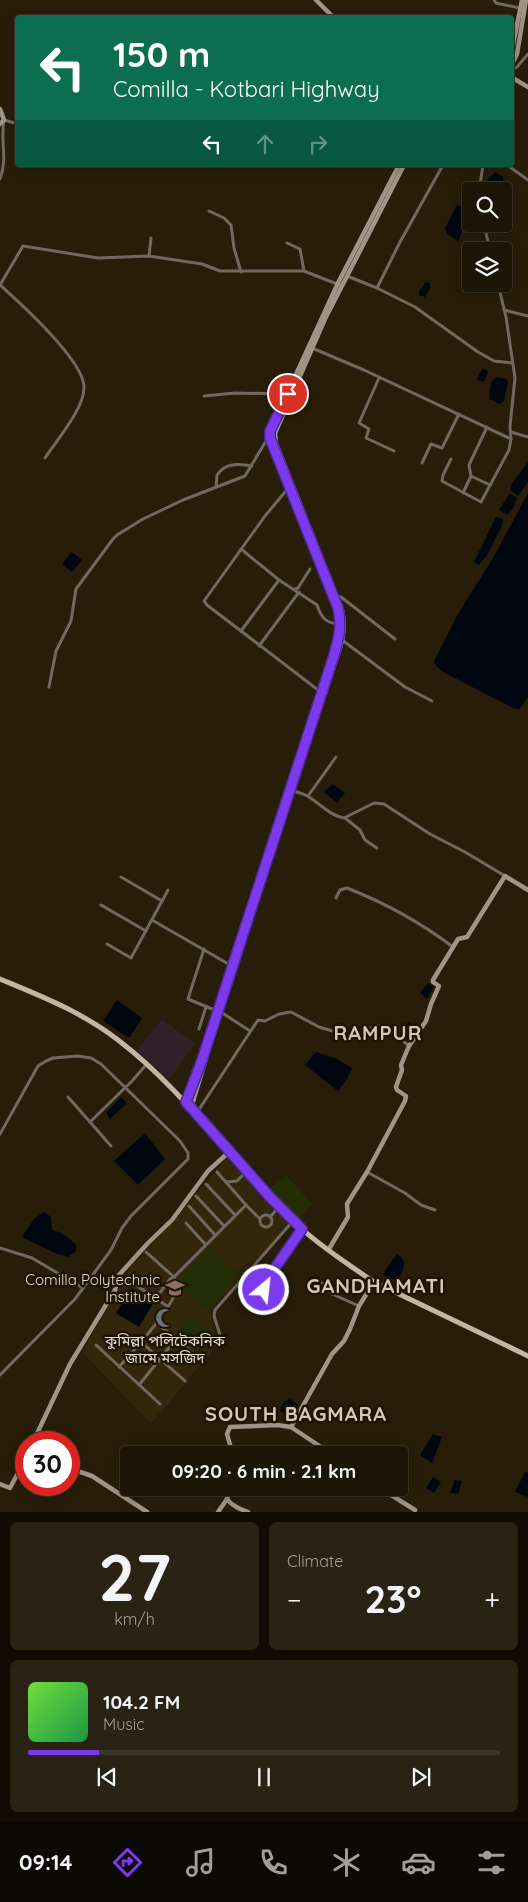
<!DOCTYPE html>
<meta charset="utf-8">
<style>
:root{--surface:#1d1607;--page:#2a2315;--text:#f1f3f6;--muted:#a09f9b;--line:#3b3528;--accent:#7c3aed}
body{margin:0;font-family:Quicksand,"Noto Sans Bengali",sans-serif;background:var(--page);color:var(--text);height:100vh;display:flex;flex-direction:column;font-size:19px;white-space:nowrap}
*{box-sizing:border-box;margin:0}
p{font-size:16px;color:var(--muted)}
.icon{flex:none;width:28px;height:28px;fill:none;stroke:currentColor;stroke-width:2;stroke-linecap:round;stroke-linejoin:round}
.map{position:relative;height:1512px;overflow:hidden}
.sheet{display:flex;flex-direction:column;gap:10px;padding:10px;background:#100c04;flex:1}
.sheet>*{flex:none}
.top-card{position:absolute;left:15px;top:15px;width:499px;height:152px;border-radius:5px;box-shadow:0 2px 12px #0003,0 0 0 1px var(--line);background:#0b6e4f;color:#fff;overflow:hidden}
.buttons{position:absolute;left:462px;top:182px;display:grid;gap:10px}
.buttons a{display:grid;place-items:center;width:50px;height:50px;border-radius:5px;background:var(--surface);box-shadow:0 2px 12px #0003,0 0 0 1px var(--line);font-size:25px}
.speed{position:absolute;left:15px;top:1431px;display:flex;gap:10px;font-size:25px;font-weight:700;text-align:center}
.speed>*{display:grid;place-content:center;width:65px;height:65px;border-radius:50%;background:var(--surface);box-shadow:0 2px 12px #0003,0 0 0 1px var(--line);line-height:1}
.speed .limit{border:8px solid #d22;background:#fff;color:#111}
.pin{position:absolute;display:grid;place-items:center;width:42px;height:42px;color:#fff;margin:-21px;border:2px solid #fff;border-radius:50%;box-shadow:0 1px 5px #0007}
.me{position:absolute;width:55px;margin:-28px;rotate:28deg;stroke-linejoin:round;filter:drop-shadow(0 0 4px #0008)}
.turn{display:flex;align-items:center;gap:18px;height:105px;padding:0 15px;font-size:22px}
.turn .icon{width:65px;height:65px;stroke-width:2.5}
.turn b{display:block;font-size:35px;line-height:42px}
.lanes{display:flex;align-items:center;height:48px;padding:0 15px;background:#0003;justify-content:center;gap:25px;direction:ltr}
.lanes .off{opacity:.35}
.big{font-size:38px;font-weight:700;line-height:1.1}
.sheet .tile{flex:1;display:flex;flex-direction:column;justify-content:center;gap:8px;min-width:0;padding:0 18px;border-radius:8px;background:var(--page)}
.sheet .dial{align-items:center;gap:0}
.dial b{font-size:65px;line-height:1}
.song{display:flex;align-items:center;gap:15px}
.cover{width:60px;height:60px;border-radius:8px;background:linear-gradient(135deg,hsl(100 70% 55%),hsl(140 70% 35%))}
.played{height:5px;border-radius:2px;background:linear-gradient(90deg,var(--accent) 15%,var(--line) 15%)}
.keys{display:flex;justify-content:space-around;direction:ltr}
.heat{display:flex;justify-content:space-between;align-items:center;font-size:28px;direction:ltr}
.sheet .tiles{flex:1;display:grid;gap:10px;grid-template-columns:1fr 1fr}
.tile:last-child{grid-column:span 2}
.trip{position:absolute;left:120px;top:1446px;width:288px;height:50px;border-radius:5px;background:var(--surface);box-shadow:0 2px 12px #0003,0 0 0 1px var(--line);font-weight:700;line-height:50px;text-align:center}
.menu{display:flex;height:80px;justify-content:space-around;align-items:center;background:#0c0903;color:var(--muted)}
.menu .icon{width:35px;height:35px}
.menu .active{color:var(--accent)}
.menu b{font-size:22px;color:var(--text)}
.map>svg:first-child{display:block}
.commercial{fill:#312028}
.built{fill:#33260b}
.green{fill:#222d05}
.water{fill:#000711}
.lines{fill:none;stroke-linecap:round;stroke-linejoin:round}
.street{stroke:#706960;stroke-width:3}
.secondary{stroke:#9f9486;stroke-width:4.5}
.primary{stroke:#c4b5a3;stroke-width:5}
.route-casing{stroke:#51269a;stroke-width:12}
.route{stroke:#7c3aed;stroke-width:9}
.labels{text-anchor:middle;dominant-baseline:central;stroke-width:5;stroke-linejoin:round;paint-order:stroke}
.poi-label{font-size:15px;fill:#e1dbcf;stroke:#1d1402;text-anchor:end}
.district-label{font-size:20px;font-weight:bold;letter-spacing:1px;fill:#d5c8b0;stroke:#1d1402}
</style>
<div class="map">
<svg width="528" height="1512" viewBox="0 0 528 1512">
<rect width="100%" height="100%" fill="#271d09"/>
<polygon class="commercial" points="162,1019 195,1044 169,1079 136,1051"/>
<polygon class="built" points="229,1155 291,1222 210,1311 218,1344 151,1424 82,1352 131,1266 174,1220"/>
<g class="green">
<polygon points="287,1176 312,1204 298,1219 269,1189"/>
<polygon points="209,1247 239,1273 208,1311 176,1284"/>
<polygon points="190,1314 215,1335 199,1354 175,1334"/>
</g>
<g class="water">
<polygon points="495,172 503,177 503,181 494,191 483,191 485,183"/>
<polygon points="457,205 469,209 471,213 458,241 447,234 445,228"/>
<polygon points="426,282 430,283 430,288 425,297 419,295 419,291"/>
<polygon points="483,368 488,372 484,382 477,380 479,373"/>
<polygon points="496,377 506,379 508,382 504,401 500,404 489,399 491,382"/>
<polygon points="527,463 528,463 528,482 518,496 510,490 511,485"/>
<polygon points="510,493 517,498 513,509 507,515 499,510"/>
<polygon points="528,493 528,697 520,709 513,708 443,672 436,666 434,661 458,614 493,558"/>
<polygon points="496,517 501,518 503,521 502,526 486,557 479,565 474,562"/>
<polygon points="72,552 82,560 72,572 62,564"/>
<polygon points="332,784 345,793 337,803 324,792"/>
<polygon points="428,983 434,987 427,999 420,993"/>
<polygon points="117,1000 142,1018 130,1037 127,1037 103,1021"/>
<polygon points="409,1021 414,1025 416,1030 406,1039 400,1034"/>
<polygon points="316,1052 337,1059 352,1068 347,1079 338,1091 305,1065"/>
<polygon points="121,1097 127,1103 110,1119 106,1113"/>
<polygon points="145,1133 165,1159 138,1185 114,1161"/>
<path d="M 44,1212 L 51,1217 L 52,1230 C 62,1232 69,1238 76,1245 L 76,1251 L 68,1257 L 55,1253 L 24,1238 L 23,1235 L 35,1218 Z"/>
<path d="M 397,1254 C 409,1262 403,1271 397,1281 L 383,1275 L 386,1269 Z"/>
<polygon points="132,1288 154,1302 139,1327 116,1313"/>
<polygon points="290,1399 298,1405 292,1418 280,1411 283,1403"/>
<polygon points="433,1434 442,1437 432,1463 420,1455"/>
<polygon points="525,1472 528,1473 528,1497 515,1492"/>
<polygon points="433,1477 441,1482 434,1493 426,1488"/>
<polygon points="455,1480 462,1481 458,1494 450,1493"/>
</g>
<g class="lines">
<g class="street">
<polyline points="494,0 496,3 520,8"/>
<polyline points="511,70 517,67 528,54"/>
<polyline points="507,165 528,180"/>
<path d="M 0,179 C 8,158 0,142 4,120 L 18,124"/>
<polyline points="479,191 483,165"/>
<polyline points="209,211 224,218 231,225 234,248 241,272"/>
<polyline points="484,224 490,251"/>
<polyline points="287,243 300,249 304,271"/>
<polyline points="149,256 151,238"/>
<polyline points="347,276 377,288 400,242 443,165"/>
<polyline points="0,285 23,246 98,258 149,256 202,264 220,271 304,271 342,286"/>
<path d="M 0,285 C 20,303 85,361 84,388 C 84,409 56,441 45,458"/>
<polyline points="377,288 415,307 478,352 494,361 512,363"/>
<polyline points="504,310 528,316"/>
<polyline points="312,348 364,370 511,439"/>
<polyline points="379,378 359,423 369,429 366,438 394,451"/>
<polyline points="204,396 235,393 287,394"/>
<polyline points="511,432 528,437"/>
<polyline points="451,459 443,475 442,481 481,502 509,450 511,439 510,426 515,378 506,317 498,284"/>
<polyline points="422,463 431,444 442,448 459,414"/>
<polyline points="471,476 469,465 487,427"/>
<polyline points="290,486 265,516 204,601 207,605 322,693"/>
<path d="M 216,487 L 217,475 C 226,462 238,464 252,466"/>
<polyline points="463,493 471,476 490,485"/>
<path d="M 241,549 L 279,580 L 317,605 C 321,617 326,624 340,624"/>
<polyline points="295,589 298,588 310,569"/>
<polyline points="337,596 341,597 395,639"/>
<polyline points="241,631 279,580"/>
<polyline points="342,640 405,687 432,701"/>
<polyline points="259,646 299,592"/>
<polyline points="49,687 56,651 71,621 76,589 113,539 117,535 143,519 183,500 245,476 266,441 270,438 275,438"/>
<path d="M 294,791 C 299,793 305,794 309,797 C 320,804 331,816 344,818 L 374,803 L 384,804 L 430,834 L 465,852 L 505,876"/>
<polyline points="308,796 336,757"/>
<polyline points="345,818 360,830 365,840 377,848"/>
<polyline points="121,877 162,901"/>
<path d="M 336,898 L 340,890 L 347,888 C 385,903 420,922 453,947"/>
<polyline points="101,905 146,931"/>
<polyline points="152,920 232,966"/>
<polyline points="107,944 131,958 168,890"/>
<polyline points="204,949 188,999 224,1014 250,1031"/>
<polyline points="199,1029 206,1007"/>
<polyline points="68,1097 90,1122 132,1081 146,1065"/>
<path d="M 196,1114 L 258,1020 L 265,1021 L 279,1014 L 291,1012 L 319,1027 L 359,1039 C 364,1036 366,1031 371,1028 C 384,1019 399,1038 409,1046"/>
<polyline points="90,1122 111,1146"/>
<polyline points="0,1134 38,1066 46,1061 53,1058 78,1056 91,1058 101,1064 180,1141 188,1153 188,1159 131,1216 122,1228 111,1250 75,1299 0,1375"/>
<polyline points="217,1172 246,1205"/>
<polyline points="367,1172 405,1193 421,1205 435,1210"/>
<polyline points="226,1182 237,1181 246,1172"/>
<polyline points="206,1184 235,1215"/>
<polyline points="196,1196 224,1226"/>
<polyline points="189,1206 215,1235"/>
<circle cx="266" cy="1221" r="6"/>
<polyline points="270,1217 279,1207"/>
<polyline points="186,1223 205,1244"/>
<polyline points="0,1248 32,1258 83,1288"/>
<polyline points="146,1252 174,1277 170,1279 156,1298"/>
<polyline points="127,1279 167,1306"/>
<polyline points="322,1283 332,1294 359,1306"/>
<path d="M 278,1305 C 270,1299 263,1295 265,1284 L 302,1230"/>
<polyline points="156,1322 200,1359"/>
<polyline points="220,1335 214,1316 215,1310 293,1221"/>
<polyline points="141,1342 185,1381"/>
<polyline points="96,1345 160,1404"/>
<path d="M 119,1367 C 137,1347 167,1314 177,1290 L 174,1280 L 175,1276 L 246,1205 L 260,1219"/>
<polyline points="139,1385 176,1339"/>
</g>
<g class="secondary">
<polyline points="316,0 334,18"/>
<polyline points="511,55 522,0"/>
<polyline points="511,66 517,54 526,0"/>
<polyline points="511,77 528,87"/>
<polyline points="0,109 4,120 0,124"/>
<path d="M 186,1102 L 202,1060 L 334,655 C 339,638 342,625 338,608 L 270,438 L 270,431 L 338,283 L 399,165"/>
<path d="M 191,1108 L 220,1012 L 340,648 C 344,635 345,623 342,610 L 276,443 L 275,433 L 325,319 L 404,165"/>
<polyline points="329,1249 348,1217 347,1204 367,1172 405,1101 406,1096 397,1090 396,1087 402,1070 401,1065 409,1046 426,1021 431,1004 439,986 433,982 433,980 458,939 467,937 505,876 528,890"/>
<polyline points="291,1427 333,1455"/>
<polyline points="33,1442 70,1364 115,1290 119,1275 148,1243 172,1220 208,1171 229,1152"/>
<polyline points="233,1455 227,1434 230,1427 277,1425 291,1427 332,1354 344,1341 350,1329 359,1306 374,1282"/>
<polyline points="69,1468 92,1476 147,1512"/>
<polyline points="0,1484 10,1488 26,1458"/>
<path d="M 231,1488 L 227,1499 C 232,1506 240,1509 248,1512"/>
<polyline points="380,1488 415,1510"/>
<polyline points="218,1512 227,1499"/>
</g>
<path class="primary" d="M 0,979 C 41,996 82,1012 118,1040 C 185,1091 232,1162 292,1220 C 316,1243 346,1263 374,1282 L 528,1356"/>
</g>
<g class="lines">
<g class="route-casing">
<path id="route" d="M 264,1290 L 268,1278 L 302,1229 L 270,1197 L 186,1102 L 202,1060 L 334,655 C 339,638 342,625 338,608 L 270,438 L 270,431 L 288,394"/>
</g>
<use href="#route" class="route"/>
</g>
<defs>
<g id="university-bare" transform="scale(1.5)"><path d="M0-5L7-2L0 1L-7-2ZM-4 1L0 2.5L4 1V4Q0 6-4 4Z" fill="#8d6e63" stroke="#1d1402" stroke-width="2.5" paint-order="stroke"/></g>
<g id="mosque-bare" transform="scale(1.5)"><path d="M3.5-4.9A6 6 0 1 0 3.5 4.9A5 5 0 1 1 3.5-4.9Z" fill="#6b7280" stroke="#1d1402" stroke-width="2.5" paint-order="stroke"/></g>
</defs>
<g fill-rule="evenodd">
<use href="#university-bare" x="175" y="1288"/>
<use href="#mosque-bare" x="165" y="1318"/>
</g>
<g class="labels">
<g class="poi-label">
<text x="160" y="1279">Comilla Polytechnic<tspan x="160" dy="17">Institute</tspan></text>
<text x="165" y="1340" text-anchor="middle">কুমিল্লা পলিটেকনিক<tspan x="165" dy="17">জামে মসজিদ</tspan></text>
</g>
<g class="district-label">
<text x="378" y="1032">RAMPUR</text>
<text x="376" y="1285">GANDHAMATI</text>
<text x="296" y="1413">SOUTH BAGMARA</text>
</g>
</g>
</svg>
<div class="buttons">
<a><svg class="icon" aria-label="search" viewBox="0 0 24 24"><circle cx="10" cy="10" r="6"/><path d="M15 15l6 6"/></svg></a>
<a><svg class="icon" aria-label="layers" viewBox="0 0 24 24"><path d="M12 4l9 5-9 5-9-5zM3 14l9 5 9-5"/></svg></a>
</div>
<div class="speed"><div class="limit">30</div></div>
<div class="pin" style="left:288px;top:394px;background:#d93025"><svg class="icon" aria-label="arrive" viewBox="0 0 24 24"><path d="M6 21V4h12l-3 4 3 4H6"/></svg></div>
<svg class="me" style="left:264px;top:1290px" viewBox="-20 -20 40 40"><circle r="17" fill="#7c3aed" stroke="#fff" stroke-width="3"/><path d="M0-11L8 9 0 5-8 9z" fill="#fff"/></svg>
<div class="trip">09:20 · 6 min · 2.1 km</div>
<div class="top-card">
<div class="turn"><svg class="icon" aria-label="left" viewBox="0 0 24 24"><path d="M17 20v-9H6M10 6l-5 5 5 5"/></svg><div><b>150 m</b>Comilla - Kotbari Highway</div></div>
<div class="lanes"><svg class="icon" aria-label="left" viewBox="0 0 24 24"><path d="M17 20v-9H6M10 6l-5 5 5 5"/></svg><svg class="icon off" aria-label="ahead" viewBox="0 0 24 24"><path d="M12 20V5M6 11l6-6 6 6"/></svg><svg class="icon off" aria-label="right" viewBox="0 0 24 24"><path d="M7 20v-9h11M14 6l5 5-5 5"/></svg></div>
</div>
</div>
<section class="sheet">
<div class="tiles">
<div class="tile dial"><b>27</b><p>km/h</p></div>
<div class="tile"><p>Climate</p>
<div class="heat"><a>−</a><b class="big">23°</b><a>+</a></div>
</div>
<div class="tile">
<div class="song"><i class="cover"></i><div><b>104.2 FM</b><p>Music</p></div></div>
<div class="played"></div>
<div class="keys"><svg class="icon" aria-label="previous" viewBox="0 0 24 24"><path d="M18 5L8 12l10 7zM5 5v14"/></svg><svg class="icon" aria-label="pause" viewBox="0 0 24 24"><path d="M8 5v14M16 5v14"/></svg><svg class="icon" aria-label="next" viewBox="0 0 24 24"><path d="M6 5l10 7-10 7zM19 5v14"/></svg></div>
</div>
</div>
</section>
<nav class="menu">
<b>09:14</b>
<svg class="icon active" aria-label="directions" viewBox="0 0 24 24"><path d="M12 3l9 9-9 9-9-9zM9 14v-3h6M13 9l2 2-2 2"/></svg>
<svg class="icon" aria-label="music" viewBox="0 0 24 24"><path d="M9 18V5l10-2v13"/><circle cx="6" cy="18" r="3"/><circle cx="16" cy="16" r="3"/></svg>
<svg class="icon" aria-label="phone" viewBox="0 0 24 24"><path d="M5 4h4l2 5-3 2q2 4 5 5l2-3 5 2v4C11 20 4 13 5 4z"/></svg>
<svg class="icon" aria-label="climate" viewBox="0 0 24 24"><path d="M12 3v18M4 7l16 10M4 17L20 7"/></svg>
<svg class="icon" aria-label="car" viewBox="0 0 24 24"><path d="M5 17H2v-5l4-1 3-4h7l3 4 3 1v5h-3M9 17h6M6 11h13"/><circle cx="7" cy="17" r="2"/><circle cx="17" cy="17" r="2"/></svg>
<svg class="icon" aria-label="filters" viewBox="0 0 24 24"><path d="M4 7h16M4 17h16"/><circle cx="9" cy="7" r="2"/><circle cx="15" cy="17" r="2"/></svg>
</nav>
